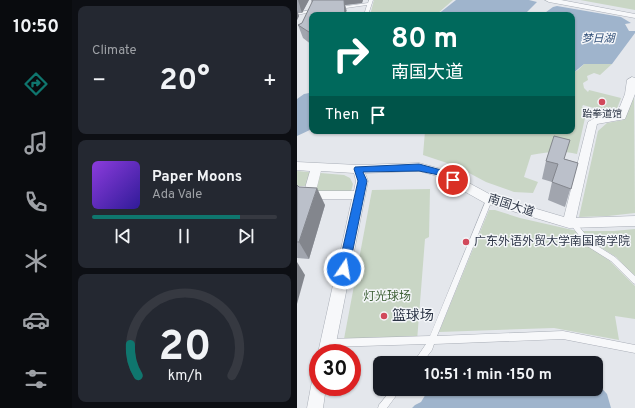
<!DOCTYPE html>
<meta charset="utf-8">
<style>
:root{--surface:#171b24;--page:#242831;--text:#f1f3f6;--muted:#9ea1a6;--line:#363941;--accent:#0f766e}
body{margin:0;font-family:Overpass,"Noto Sans SC",sans-serif;background:var(--page);color:var(--text);height:100vh;display:flex;flex-direction:column;font-size:15px;white-space:nowrap}
*{box-sizing:border-box;margin:0}
p{font-size:13px;color:var(--muted)}
.icon{flex:none;width:22px;height:22px;fill:none;stroke:currentColor;stroke-width:2;stroke-linecap:round;stroke-linejoin:round}
.map{position:relative;flex:1;overflow:hidden}
.side{display:flex;flex-direction:column;gap:6px;padding:6px;background:#0d0f14;width:225px}
.side>*{flex:none}
.guide{position:absolute;left:12px;top:12px;width:266px;height:122px;border-radius:8px;box-shadow:0 1px 3px #0004;background:#00695c;color:#fff;overflow:hidden}
.speed{position:absolute;left:12px;top:344px;display:flex;gap:8px;font-size:20px;font-weight:700;text-align:center}
.speed>*{display:grid;place-content:center;width:52px;height:52px;border-radius:50%;background:var(--surface);box-shadow:0 1px 3px #0004;line-height:1}
.speed .limit{border:6px solid #d22;background:#fff;color:#111}
.pin{position:absolute;display:grid;place-items:center;width:34px;height:34px;color:#fff;margin:-17px;border:2px solid #fff;border-radius:50%;box-shadow:0 1px 4px #0007}
.me{position:absolute;width:44px;margin:-22px;rotate:12deg;stroke-linejoin:round;filter:drop-shadow(0 0 3px #0008)}
.turn{display:flex;align-items:center;gap:14px;height:84px;padding:0 16px;font-size:18px}
.turn .icon{width:52px;height:52px;stroke-width:2.5}
.turn b{display:block;font-size:28px;line-height:34px}
.then{display:flex;align-items:center;height:38px;padding:0 16px;background:#0003;gap:8px;font-size:15px}
.big{font-size:30px;font-weight:700;line-height:1.1}
.side .tile{flex:1;display:flex;flex-direction:column;justify-content:center;gap:6px;min-width:0;padding:0 14px;border-radius:8px;background:var(--page)}
.side .dial{align-items:center;gap:0}
.dial svg{height:104px;overflow:visible;fill:none;stroke:var(--line);stroke-width:7;stroke-linecap:round;text-anchor:middle}
.dial text{fill:var(--text);stroke:none}
.song{display:flex;align-items:center;gap:12px}
.cover{width:48px;height:48px;border-radius:6px;background:linear-gradient(135deg,hsl(270 70% 55%),hsl(250 70% 35%))}
.played{height:4px;border-radius:2px;background:linear-gradient(90deg,var(--accent) 80%,var(--line) 80%)}
.keys{display:flex;justify-content:space-around;direction:ltr}
.heat{display:flex;justify-content:space-between;align-items:center;font-size:22px;direction:ltr}
.trip{position:absolute;left:76px;top:356px;width:230px;height:40px;border-radius:8px;background:var(--surface);box-shadow:0 1px 3px #0004;font-weight:700;line-height:40px;text-align:center}
main{display:flex;flex:1;min-height:0}
.menu{display:flex;flex-direction:column;width:72px;justify-content:space-around;align-items:center;background:#090b0e;color:var(--muted)}
.menu .icon{width:28px;height:28px}
.menu .on{color:var(--accent)}
.menu b{font-size:18px;color:var(--text)}
.map>svg:first-child{display:block}
.green{fill:#c9d6c5}
.water{fill:#9fb4cc}
.lines{fill:none;stroke-linecap:round;stroke-linejoin:round}
.service-casing{stroke:#a9aeb7;stroke-width:1}
.minor-casing{stroke:#a9aeb7;stroke-width:1}
.service{fill:#f7f8fa;fill-rule:evenodd}
.minor{fill:#f7f8fa;fill-rule:evenodd}
.wall{fill:#a1a5ae}
.shaded-wall{fill:#83868d}
.building{fill:#bbc0ca;stroke:#83868d}
.route{fill:#1a73e8;stroke:#114b97}
.poi-dot{fill:#d1495b;stroke:#f4f6f9;stroke-width:1.5}
.labels{text-anchor:middle;dominant-baseline:central;stroke-width:3;stroke-linejoin:round;paint-order:stroke}
.far-poi-label{font-size:10px;fill:#2b3445;stroke:#f4f6f9}
.far-water-label{font-size:11px;font-style:italic;fill:#34527a;stroke:#f4f6f9}
.street-label{font-size:12px;fill:#2b3445;stroke:#f4f6f9}
.poi-label{font-size:12px;fill:#2b3445;stroke:#f4f6f9;text-anchor:start}
.park-label{font-size:12px;fill:#3f6138;stroke:#f4f6f9}
.near-poi-label{font-size:14px;fill:#2b3445;stroke:#f4f6f9;text-anchor:start}
</style>
<main>
<nav class="menu">
<b>10:50</b>
<svg class="icon on" aria-label="directions" viewBox="0 0 24 24"><path d="M12 3l9 9-9 9-9-9zM9 14v-3h6M13 9l2 2-2 2"/></svg>
<svg class="icon" aria-label="music" viewBox="0 0 24 24"><path d="M9 18V5l10-2v13"/><circle cx="6" cy="18" r="3"/><circle cx="16" cy="16" r="3"/></svg>
<svg class="icon" aria-label="phone" viewBox="0 0 24 24"><path d="M5 4h4l2 5-3 2q2 4 5 5l2-3 5 2v4C11 20 4 13 5 4z"/></svg>
<svg class="icon" aria-label="climate" viewBox="0 0 24 24"><path d="M12 3v18M4 7l16 10M4 17L20 7"/></svg>
<svg class="icon" aria-label="car" viewBox="0 0 24 24"><path d="M5 17H2v-5l4-1 3-4h7l3 4 3 1v5h-3M9 17h6M6 11h13"/><circle cx="7" cy="17" r="2"/><circle cx="17" cy="17" r="2"/></svg>
<svg class="icon" aria-label="filters" viewBox="0 0 24 24"><path d="M4 7h16M4 17h16"/><circle cx="9" cy="7" r="2"/><circle cx="15" cy="17" r="2"/></svg>
</nav>
<section class="side">
<div class="tile"><p>Climate</p>
<div class="heat"><a>−</a><b class="big">20°</b><a>+</a></div>
</div>
<div class="tile">
<div class="song"><i class="cover"></i><div><b>Paper Moons</b><p>Ada Vale</p></div></div>
<div class="played"></div>
<div class="keys"><svg class="icon" aria-label="previous" viewBox="0 0 24 24"><path d="M18 5L8 12l10 7zM5 5v14"/></svg><svg class="icon" aria-label="pause" viewBox="0 0 24 24"><path d="M8 5v14M16 5v14"/></svg><svg class="icon" aria-label="next" viewBox="0 0 24 24"><path d="M6 5l10 7-10 7zM19 5v14"/></svg></div>
</div>
<div class="tile dial"><svg viewBox="0 0 100 80">
<path d="M14 69A42 42 0 1 1 86 69"/>
<path d="M14 69A42 42 0 0 1 8 45" stroke="#0f766e"/>
<text x="50" y="56" font-size="32" font-weight="700">20</text>
<text x="50" y="72" font-size="11">km/h</text>
</svg></div>
</section>
<div class="map">
<svg width="338" height="408" viewBox="0 0 338 408">
<rect width="100%" height="100%" fill="#e4e7ec"/>
<g class="green">
<polygon points="77,0 156,0 140,14 73,15"/>
<polygon points="283,0 338,0 338,10"/>
<path d="M 287,64 L 315,64 L 303,75 L 297,73 L 290,76 L 291,80 L 286,83 L 287,88 L 291,92 L 292,90 L 324,98 L 318,114 L 286,105 L 285,107 L 290,109 L 280,154 C 263,150 251,152 234,155 L 227,177 L 241,182 L 236,193 L 217,192 L 189,182 L 159,166 L 126,155 L 128,131 L 275,131 L 275,73 L 281,70 Z"/>
<polygon points="337,94 338,213 311,216 282,217 301,131 310,123 326,120"/>
<polygon points="0,171 47,175 53,178 56,184 54,192 17,192 10,186 0,186"/>
<polygon points="133,189 132,237 128,239 120,341 47,339 75,190"/>
<polygon points="192,210 198,210 223,218 280,231 300,252 313,261 338,286 338,319 318,316 322,340 257,328 142,332"/>
<polygon points="338,229 338,277 319,257 290,239 284,231 317,231"/>
</g>
<g class="water">
<polygon points="159,0 232,0 240,2 227,15 140,15"/>
<polygon points="260,6 324,17 334,23 328,24 332,31 338,31 338,33 315,64 287,64 275,74 275,15 245,15 256,7"/>
<polygon points="12,93 15,95 15,129 0,136 0,99 7,94"/>
<polygon points="224,356 242,357 253,363 183,363"/>
<polygon points="299,382 310,394 314,408 115,408 118,405 124,402 132,389 299,389"/>
</g>
<g class="lines">
<g class="service-casing">
<g id="service">
<polygon points="72,0 76,0 71,15 67,15 70,5 42,9 40,8 42,7 71,3"/>
<polygon points="17,9 18,9 18,11 0,15 0,13"/>
<polygon points="190,198 194,198 195,200 140,336 266,331 338,345 338,353 266,339 137,344 135,350 125,363 116,363 129,344 32,347 29,346 28,343 29,340 32,339 133,336"/>
<polygon points="276,220 278,221 294,242 318,257 338,276 338,284 336,283 314,261 290,246 274,225 273,223 274,221"/>
<polygon points="95,389 104,389 90,408 81,408 82,405"/>
</g>
</g>
<g class="minor-casing">
<g id="minor">
<polygon points="248,0 264,0 338,14 338,18 252,2"/>
<path d="M 335,77 L 338,78 L 338,94 L 328,119 L 300,124 L 279,218 L 338,216 L 338,226 L 272,228 L 188,203 L 140,176 L 122,171 L 68,173 L 71,181 L 37,353 L 21,353 L 55,199 L 12,199 L 8,198 L 6,195 L 13,171 L 0,170 L 0,162 L 61,165 L 122,163 L 148,170 L 196,196 L 267,217 L 291,122 L 296,119 L 320,114 L 328,94 L 330,80 ZM 24,171 L 57,173 L 59,181 L 57,191 L 19,191 Z"/>
<polygon points="21,379 21,387 29,387 26,408 10,408 15,381"/>
</g>
</g>
<use href="#service" class="service"/>
<use href="#minor" class="minor"/>
</g>
<g class="wall">
<polygon points="0,0 12,0 5,13 1,13 2,16 0,20"/>
<polygon points="14,0 66,0 65,3 48,5 50,11 15,15 15,45 6,38 1,25 5,23 15,3"/>
<polygon points="268,159 281,163 268,207 251,200 255,182 245,179 249,161"/>
<polygon points="0,185 2,187 28,205 12,259 0,258"/>
</g>
<g class="shaded-wall">
<polygon points="1,0 12,0 5,13"/>
<polygon points="25,0 66,0 65,3 48,5 50,15 48,15"/>
<polygon points="0,10 2,16 0,20"/>
<polygon points="15,31 15,43 12,32"/>
<polygon points="20,188 28,205 12,259 2,242"/>
<polygon points="0,262 8,275 0,304"/>
</g>
<g class="building">
<polygon points="16,0 47,0 48,15 15,15 15,31 12,32 1,25 5,23"/>
<polygon points="257,136 273,140 267,159 281,163 274,189 255,182 261,164 249,161"/>
<polygon points="0,185 2,187 20,188 2,242 0,242"/>
</g>
<polygon class="route" points="122,164 148,171 161,180 156,183 142,175 122,171 66,172 70,181 52,269 50,272 47,273 43,272 41,269 61,181 57,169 58,167"/>
<g class="poi-dot">
<circle cx="305" cy="102" r="4"/>
<circle cx="169" cy="242" r="4"/>
<circle cx="87" cy="316" r="4"/>
</g>
<g class="labels">
<g class="far-poi-label">
<text x="305" y="114">跆拳道馆</text>
</g>
<g class="far-water-label">
<text x="301" y="39">梦日湖</text>
</g>
<g class="street-label">
<text transform="translate(214 206) rotate(18)">南国大道</text>
</g>
<g class="poi-label">
<text x="177" y="242">广东外语外贸大学南国商学院</text>
</g>
<g class="park-label">
<text x="90" y="297">灯光球场</text>
</g>
<g class="near-poi-label">
<text x="95" y="316">篮球场</text>
</g>
</g>
</svg>
<div class="speed"><div class="limit">30</div></div>
<div class="pin" style="left:156px;top:180px;background:#d93025"><svg class="icon" aria-label="arrive" viewBox="0 0 24 24"><path d="M6 21V4h12l-3 4 3 4H6"/></svg></div>
<svg class="me" style="left:47px;top:269px" viewBox="-20 -20 40 40"><circle r="17" fill="#1a73e8" stroke="#fff" stroke-width="3"/><path d="M0-11L8 9 0 5-8 9z" fill="#fff"/></svg>
<div class="trip">10:51 · 1 min · 150 m</div>
<div class="guide">
<div class="turn"><svg class="icon" aria-label="right" viewBox="0 0 24 24"><path d="M7 20v-9h11M14 6l5 5-5 5"/></svg><div><b>80 m</b>南国大道</div></div>
<div class="then">Then<svg class="icon" aria-label="arrive" viewBox="0 0 24 24"><path d="M6 21V4h12l-3 4 3 4H6"/></svg></div>
</div>
</div>
</main>
